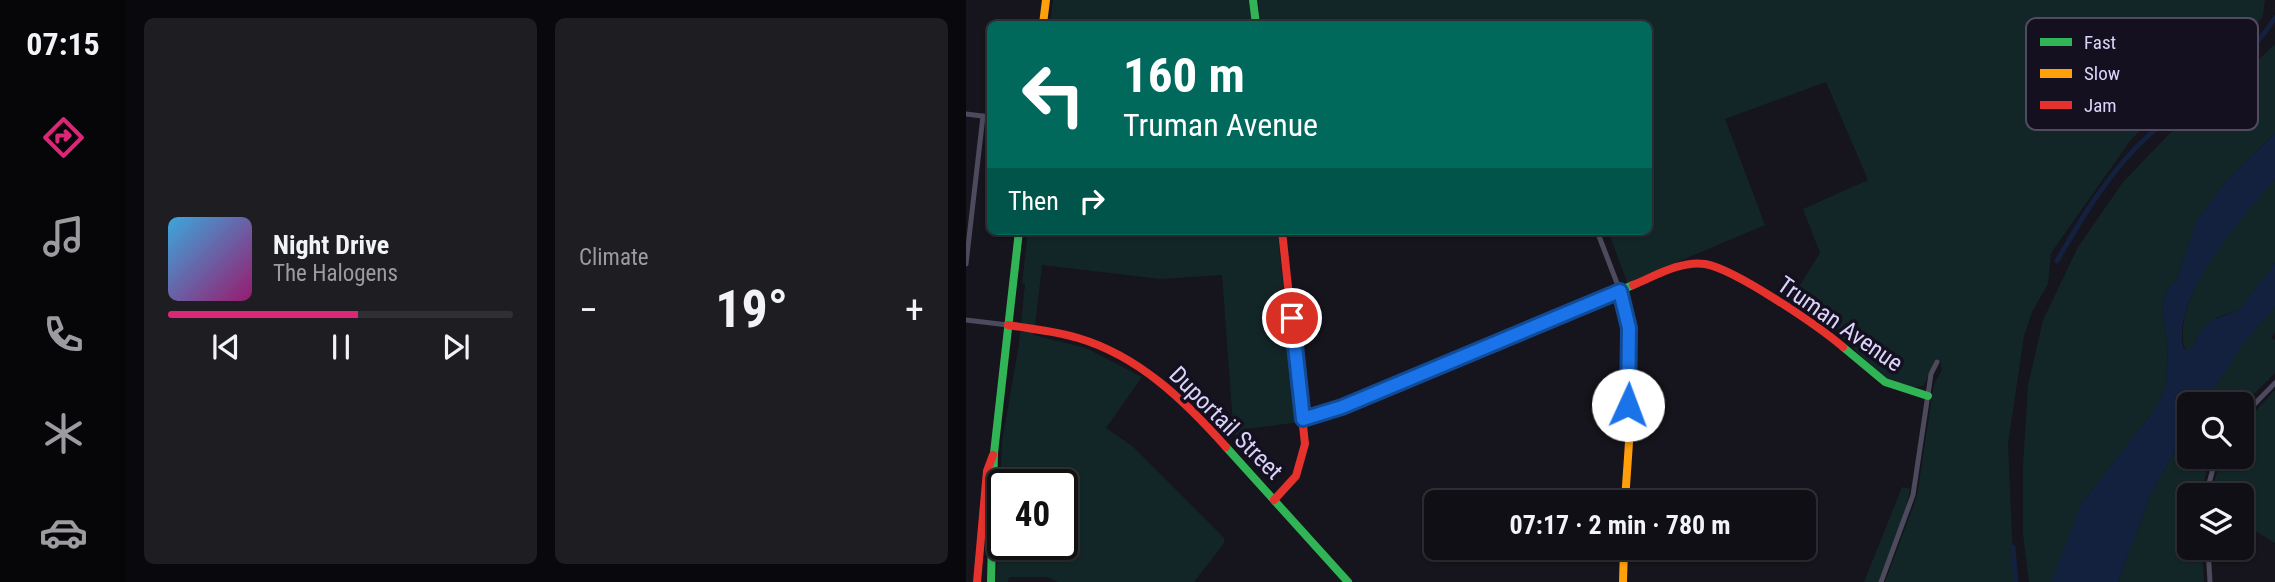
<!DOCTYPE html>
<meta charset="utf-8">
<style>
:root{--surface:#100f15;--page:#1e1d22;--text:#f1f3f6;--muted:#9c9ca0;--line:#302f34;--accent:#db2777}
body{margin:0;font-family:"Roboto Condensed",sans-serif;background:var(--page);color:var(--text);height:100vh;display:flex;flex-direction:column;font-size:26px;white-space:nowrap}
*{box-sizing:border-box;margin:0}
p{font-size:23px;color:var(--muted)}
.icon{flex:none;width:38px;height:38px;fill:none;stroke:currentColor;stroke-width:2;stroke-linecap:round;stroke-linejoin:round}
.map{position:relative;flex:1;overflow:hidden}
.drawer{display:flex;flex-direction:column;gap:18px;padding:18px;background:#09080c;width:840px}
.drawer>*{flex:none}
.banner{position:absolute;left:21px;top:21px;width:665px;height:214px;border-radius:10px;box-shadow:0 2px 5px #0004,0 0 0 2px var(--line);background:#00695c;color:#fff;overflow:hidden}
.fabs{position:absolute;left:1211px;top:392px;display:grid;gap:14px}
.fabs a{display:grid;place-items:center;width:77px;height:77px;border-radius:10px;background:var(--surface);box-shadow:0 2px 5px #0004,0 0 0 2px var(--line);font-size:35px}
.speed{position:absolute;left:21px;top:469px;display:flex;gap:14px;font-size:35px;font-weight:700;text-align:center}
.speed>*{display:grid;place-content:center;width:91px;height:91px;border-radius:50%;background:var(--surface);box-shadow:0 2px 5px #0004,0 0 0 2px var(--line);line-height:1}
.speed .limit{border:4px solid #111;border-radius:10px;background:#fff;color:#111}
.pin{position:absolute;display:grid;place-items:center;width:60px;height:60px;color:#fff;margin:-30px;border:4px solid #fff;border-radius:50%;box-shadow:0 2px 7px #0007}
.me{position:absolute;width:77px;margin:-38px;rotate:2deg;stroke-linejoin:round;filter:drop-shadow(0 0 5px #0008)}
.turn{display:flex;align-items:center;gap:24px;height:147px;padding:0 21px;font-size:32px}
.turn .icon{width:91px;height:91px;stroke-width:2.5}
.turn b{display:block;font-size:49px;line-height:60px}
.then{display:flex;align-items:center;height:66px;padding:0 21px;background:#0003;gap:14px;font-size:26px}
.big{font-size:52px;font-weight:700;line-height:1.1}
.drawer .tile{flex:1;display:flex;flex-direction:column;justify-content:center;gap:10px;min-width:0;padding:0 24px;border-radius:10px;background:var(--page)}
.song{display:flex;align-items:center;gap:21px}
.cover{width:84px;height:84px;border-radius:10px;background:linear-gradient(135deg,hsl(200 70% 55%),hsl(320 70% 35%))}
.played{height:7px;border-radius:4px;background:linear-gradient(90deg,var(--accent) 55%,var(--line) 55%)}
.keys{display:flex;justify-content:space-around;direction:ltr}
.heat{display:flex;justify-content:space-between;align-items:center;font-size:38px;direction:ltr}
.drawer .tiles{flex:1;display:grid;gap:18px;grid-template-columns:repeat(2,1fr)}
.trip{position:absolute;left:458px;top:490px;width:392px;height:70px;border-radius:10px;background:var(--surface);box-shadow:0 2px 5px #0004,0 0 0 2px var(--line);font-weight:700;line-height:70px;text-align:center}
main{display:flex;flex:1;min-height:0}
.tabs{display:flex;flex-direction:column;width:126px;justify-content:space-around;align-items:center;background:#060608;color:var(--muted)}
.tabs .icon{width:49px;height:49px}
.tabs .current{color:var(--accent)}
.tabs b{font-size:32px;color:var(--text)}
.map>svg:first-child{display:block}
.green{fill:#132627;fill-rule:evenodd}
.water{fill:#13213e}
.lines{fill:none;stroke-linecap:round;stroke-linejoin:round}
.canal{stroke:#13213e;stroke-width:5}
.street{stroke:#4c4a5c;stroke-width:5}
.fast{stroke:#30b455;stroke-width:8}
.slow{stroke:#ff9f0a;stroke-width:8}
.jam{stroke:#e5322d;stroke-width:8}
.route-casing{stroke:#114b97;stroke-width:18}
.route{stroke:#1a73e8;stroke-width:12}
.labels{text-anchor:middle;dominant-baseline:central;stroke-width:7;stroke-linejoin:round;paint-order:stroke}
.street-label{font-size:24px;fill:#dbd4fa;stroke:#141020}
.key{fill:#141020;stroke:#504b61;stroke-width:2}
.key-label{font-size:19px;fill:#dbd4fa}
</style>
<main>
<nav class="tabs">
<b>07:15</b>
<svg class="icon current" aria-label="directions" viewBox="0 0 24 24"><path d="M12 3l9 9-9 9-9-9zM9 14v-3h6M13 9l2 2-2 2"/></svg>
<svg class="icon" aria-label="music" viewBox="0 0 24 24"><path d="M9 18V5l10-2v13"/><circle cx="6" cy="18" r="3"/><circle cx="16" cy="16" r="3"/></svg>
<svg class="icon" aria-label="phone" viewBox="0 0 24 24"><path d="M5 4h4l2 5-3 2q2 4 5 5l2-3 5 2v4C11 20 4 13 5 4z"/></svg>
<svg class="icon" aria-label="climate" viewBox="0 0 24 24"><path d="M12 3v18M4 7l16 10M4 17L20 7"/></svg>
<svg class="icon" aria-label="car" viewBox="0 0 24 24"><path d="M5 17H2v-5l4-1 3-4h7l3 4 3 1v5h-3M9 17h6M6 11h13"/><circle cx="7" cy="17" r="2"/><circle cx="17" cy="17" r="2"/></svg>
</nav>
<section class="drawer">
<div class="tiles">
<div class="tile">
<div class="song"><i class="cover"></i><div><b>Night Drive</b><p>The Halogens</p></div></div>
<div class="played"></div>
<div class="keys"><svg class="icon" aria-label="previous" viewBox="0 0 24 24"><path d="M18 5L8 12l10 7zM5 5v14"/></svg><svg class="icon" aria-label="pause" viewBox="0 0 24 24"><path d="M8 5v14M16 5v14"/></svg><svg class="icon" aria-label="next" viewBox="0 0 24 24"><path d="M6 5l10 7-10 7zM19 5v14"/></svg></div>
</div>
<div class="tile"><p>Climate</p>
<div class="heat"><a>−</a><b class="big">19°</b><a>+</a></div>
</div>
</div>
</section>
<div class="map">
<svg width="1309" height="582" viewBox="0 0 1309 582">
<rect width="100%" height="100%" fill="#16141c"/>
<g class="green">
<polygon points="87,0 284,0 287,24 84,24"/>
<path d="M 292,0 L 1299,0 L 1297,16 L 1263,62 L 1246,77 L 1195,109 L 1164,141 L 1085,253 L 1082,284 L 1066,312 L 1058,336 L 1042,444 L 1048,582 L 919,582 L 951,496 L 968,384 L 976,370 L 974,361 L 970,359 L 958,385 C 925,398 899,358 878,339 C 862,324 841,314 823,303 L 854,253 L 837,209 L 902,180 L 860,82 L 759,119 L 799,225 L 664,282 L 661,282 L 642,231 L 682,231 L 682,24 L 295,24 Z"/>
<polygon points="1309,44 1309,133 1260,181 1231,220 1212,277 1201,290 1196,307 1202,350 1200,387 1189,409 1115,504 1089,578 1085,582 1063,582 1057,534 1057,466 1062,385 1077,320 1112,247 1157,182 1204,133 1266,85"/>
<path d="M 1309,180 L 1309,263 L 1273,310 L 1252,317 L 1236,328 L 1226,349 L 1219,349 C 1203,299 1276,215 1309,180 Z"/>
<path d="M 62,231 L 311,231 L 334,422 L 281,429 L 268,438 L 256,275 L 195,279 L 76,265 L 68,335 L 120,348 L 176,377 L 140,428 L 166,446 L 258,538 L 258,543 L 228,582 L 92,582 L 81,577 L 43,577 L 42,582 L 30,582 L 36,442 L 53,344 L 59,284 L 56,283 ZM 37,485 L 96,485 L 96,544 L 37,544 Z"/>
<polygon points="1309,307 1309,333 1305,338 1309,340 1309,373 1276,406 1238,404 1277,344"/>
<polygon points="1309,390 1309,543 1276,523 1276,495 1246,495 1246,491 1255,457 1276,457 1276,426"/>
<polygon points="1223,427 1223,457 1244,457 1235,495 1223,495 1223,548 1236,548 1238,582 1152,582 1185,493"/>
<path d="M 936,487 L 944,489 C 939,521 925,552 912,582 L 898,582 Z"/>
</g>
<path class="water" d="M 1309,133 L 1309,180 C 1277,215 1203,299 1218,349 L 1226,349 L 1236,328 L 1246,320 L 1273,310 L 1309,263 L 1309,307 L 1277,344 L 1238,404 L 1223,404 L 1223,427 L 1185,493 L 1152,582 L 1085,582 L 1115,504 L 1189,409 L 1200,387 L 1202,350 L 1196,307 L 1201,290 L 1212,277 L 1231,220 L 1260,181 Z"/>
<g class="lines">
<g class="canal">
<path d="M 1091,261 C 1116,217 1145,169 1183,135 C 1229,94 1275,70 1309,18"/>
<polyline points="1047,547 1050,582"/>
</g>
<g class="street">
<polyline points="0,114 24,117"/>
<polyline points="631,231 654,291"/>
<polyline points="0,264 17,116"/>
<polyline points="0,320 42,325"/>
<polyline points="1276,417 1309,383"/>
<polyline points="1240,495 1250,457"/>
<polyline points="1242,548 1244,582"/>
<polyline points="915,582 947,495 965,374 971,362"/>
</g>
<g class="fast">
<polyline points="287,0 290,24"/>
<polyline points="877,347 919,382 962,396"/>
<polyline points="337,419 376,407 667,285"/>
<polyline points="260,447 382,582"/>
<polyline points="25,582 28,453 53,231"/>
</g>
<g class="slow">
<polyline points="77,24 80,0"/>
<path d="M 654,291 C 673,360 663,432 659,502"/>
<polyline points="657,582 658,548"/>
</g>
<g class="jam">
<path d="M 667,285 C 687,277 715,260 739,264 C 769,269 852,326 877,347"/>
<path d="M 42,325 C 65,329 90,331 112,338 C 173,356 219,401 260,447"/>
<polyline points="308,500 330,476 339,444 316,231"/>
<polyline points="11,582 21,471 27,455"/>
</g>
</g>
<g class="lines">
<g class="route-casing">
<polyline id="route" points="326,318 337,419 376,407 654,291 663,328 662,405"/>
</g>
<use href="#route" class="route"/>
</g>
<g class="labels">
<g class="street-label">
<text transform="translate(874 324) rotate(35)">Truman Avenue</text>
<text transform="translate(260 423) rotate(45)">Duportail Street</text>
</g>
</g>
<rect x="1060" y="18" width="232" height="112" rx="10" class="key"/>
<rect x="1074" y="38" width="32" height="8" fill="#30b455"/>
<rect x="1074" y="69" width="32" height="9" fill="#ff9f0a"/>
<rect x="1074" y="101" width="32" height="8" fill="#e5322d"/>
<g class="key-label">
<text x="1118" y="49">Fast</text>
<text x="1118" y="80">Slow</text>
<text x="1118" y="112">Jam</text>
</g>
</svg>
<div class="fabs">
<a><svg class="icon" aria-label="search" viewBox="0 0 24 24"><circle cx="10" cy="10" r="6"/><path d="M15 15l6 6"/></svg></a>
<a><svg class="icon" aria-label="layers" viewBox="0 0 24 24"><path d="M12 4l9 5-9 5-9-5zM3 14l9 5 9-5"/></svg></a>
</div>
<div class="speed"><div class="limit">40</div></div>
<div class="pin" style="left:326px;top:318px;background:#d93025"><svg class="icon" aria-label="arrive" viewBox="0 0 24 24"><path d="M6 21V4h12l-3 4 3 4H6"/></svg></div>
<svg class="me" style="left:662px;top:405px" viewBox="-20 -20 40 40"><circle r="19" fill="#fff"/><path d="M0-13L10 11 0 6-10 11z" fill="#1a73e8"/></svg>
<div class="trip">07:17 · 2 min · 780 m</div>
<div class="banner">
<div class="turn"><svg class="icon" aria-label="left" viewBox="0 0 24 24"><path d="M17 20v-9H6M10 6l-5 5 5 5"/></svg><div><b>160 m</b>Truman Avenue</div></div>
<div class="then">Then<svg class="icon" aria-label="right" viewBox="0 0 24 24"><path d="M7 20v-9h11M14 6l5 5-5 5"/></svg></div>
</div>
</div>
</main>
